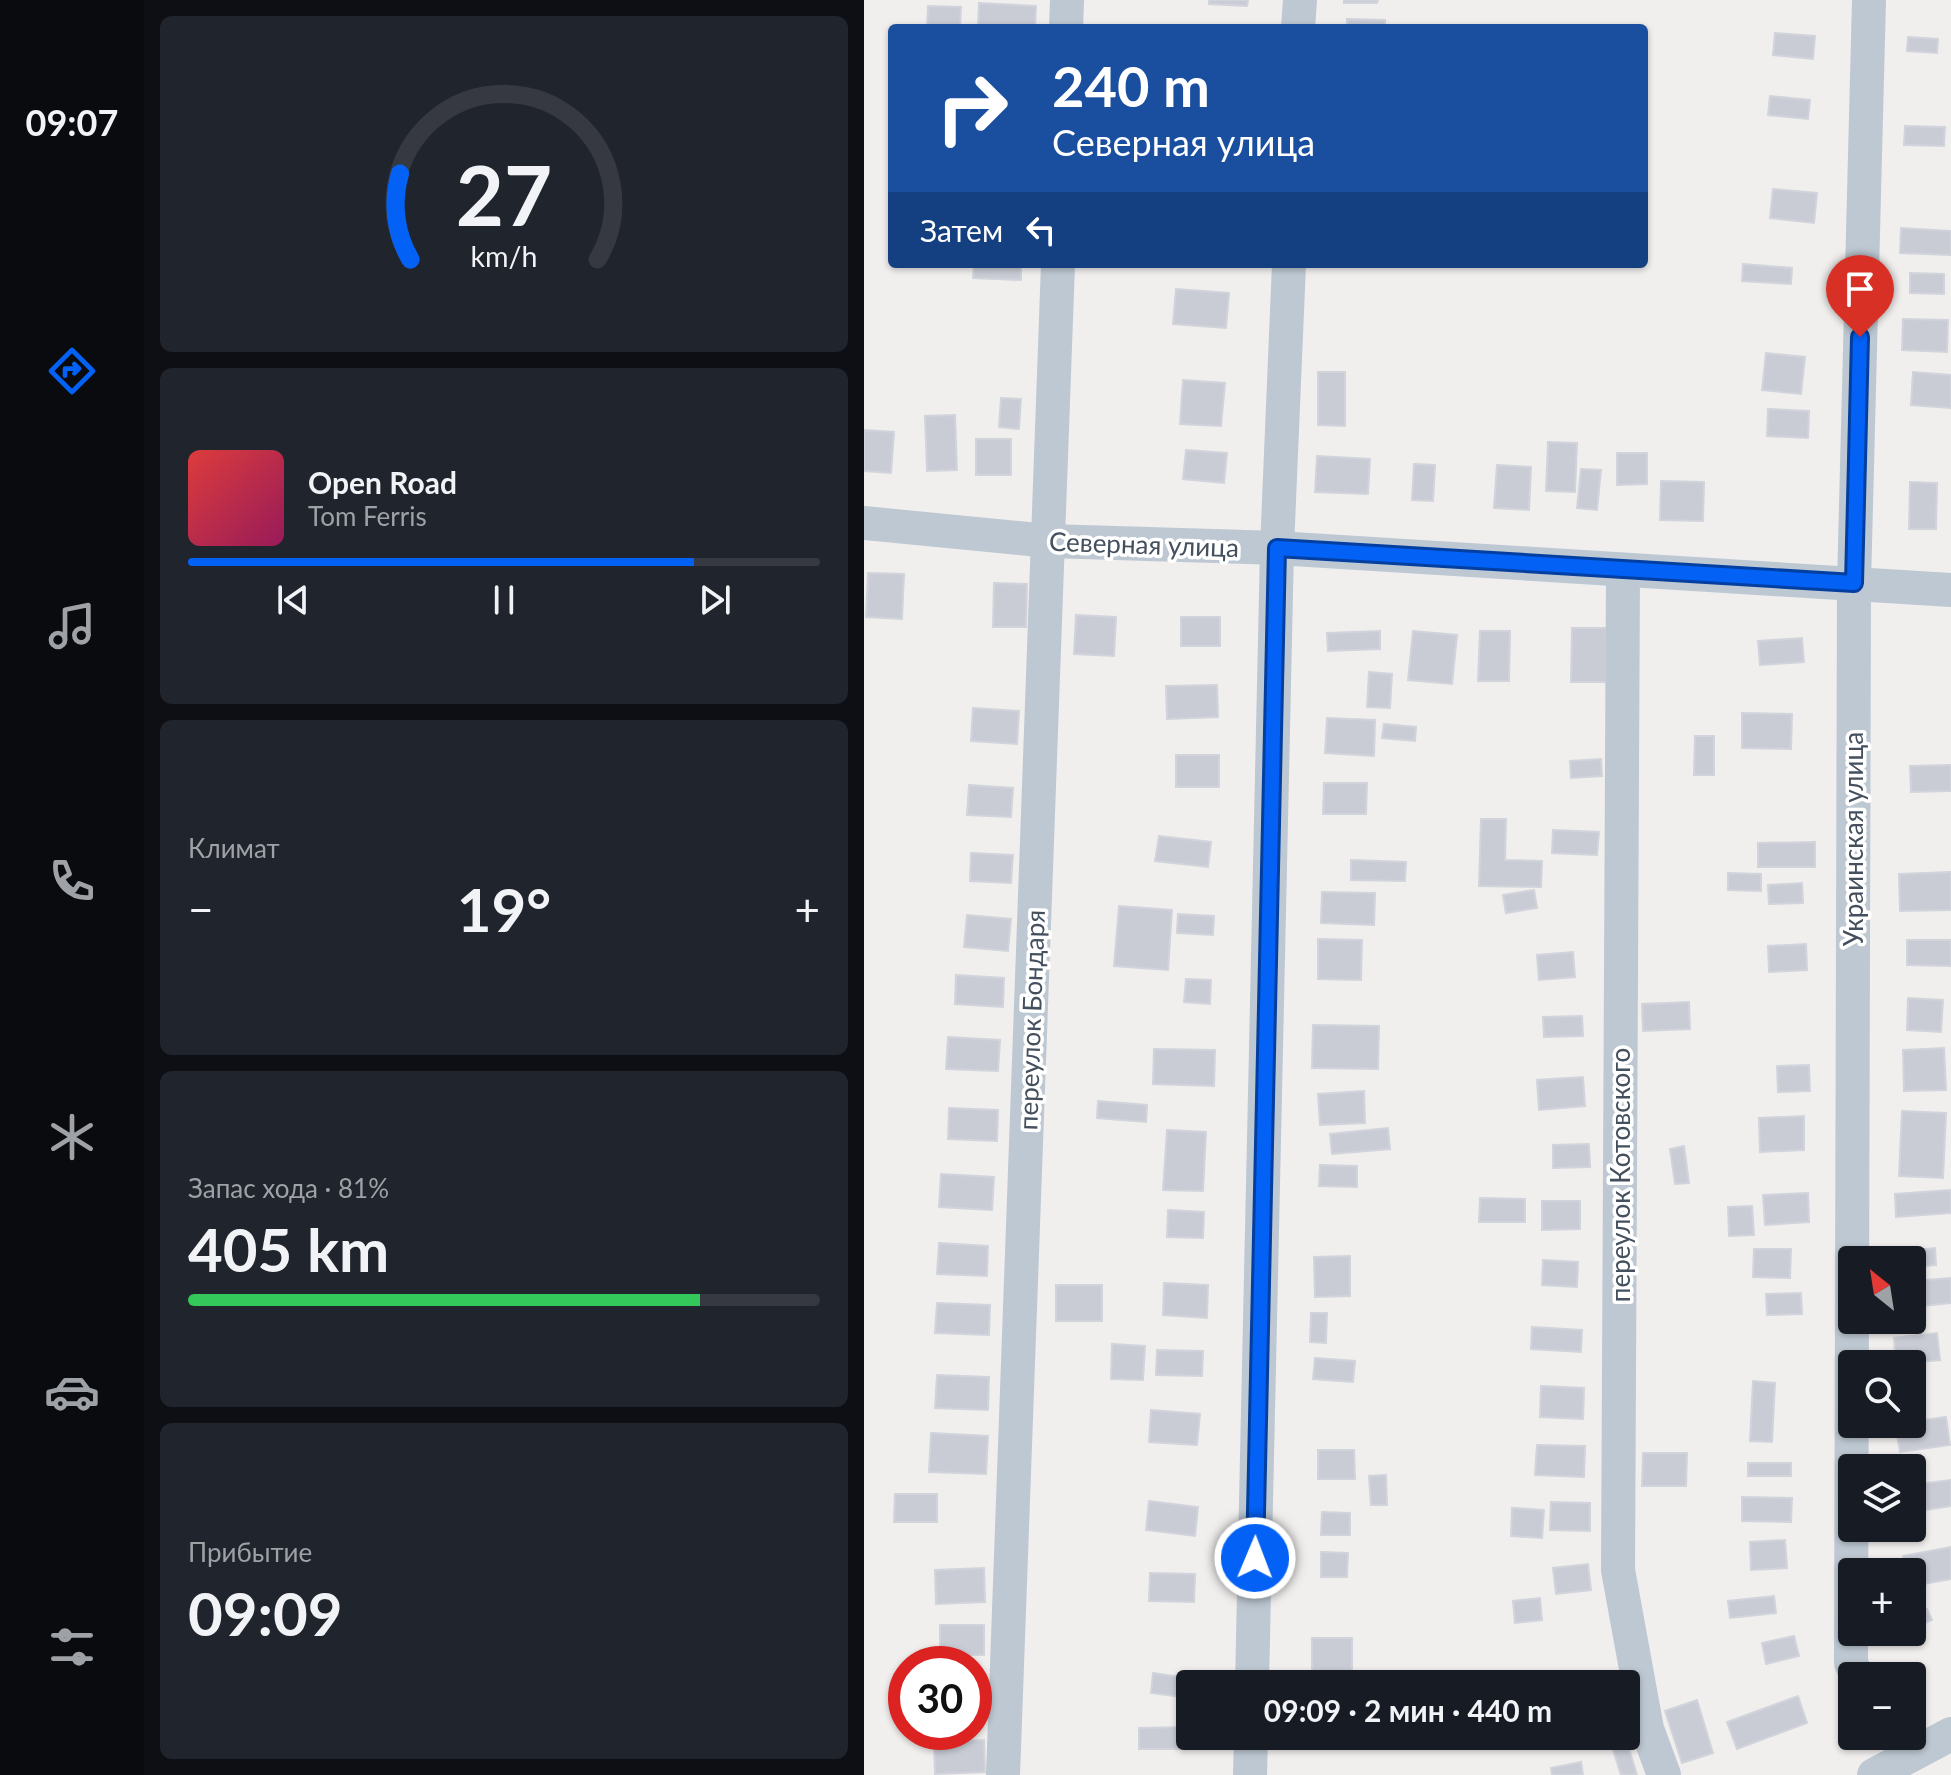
<!DOCTYPE html>
<html lang="ru">
<meta charset="utf-8">
<style>
:root{--surface:#171b24;--page:#20242c;--text:#f1f3f6;--muted:#9ea1a6;--line:#363941;--accent:#0361f6}
body{margin:0;font-family:Lato,sans-serif;background:var(--page);color:var(--text);height:100vh;display:flex;flex-direction:column;font-size:30px;white-space:nowrap}
*{box-sizing:border-box;margin:0}
p{font-size:26px;color:var(--muted)}
.icon{flex:none;width:44px;height:44px;fill:none;stroke:currentColor;stroke-width:2;stroke-linecap:round;stroke-linejoin:round}
.map{position:relative;flex:1;overflow:hidden}
.drawer{display:flex;flex-direction:column;gap:16px;padding:16px;background:#0d0f14;width:720px}
.drawer>*{flex:none}
.banner{position:absolute;left:24px;top:24px;width:760px;height:244px;border-radius:8px;box-shadow:0 2px 6px #0004;background:#1a4fa0;color:#fff;overflow:hidden}
.needle{width:52px;rotate:330deg}
.fabs{position:absolute;left:974px;top:1246px;display:grid;gap:16px}
.fabs a{display:grid;place-items:center;width:88px;height:88px;border-radius:8px;background:var(--surface);box-shadow:0 2px 6px #0004;font-size:40px}
.speed{position:absolute;left:24px;top:1646px;display:flex;gap:16px;font-size:40px;font-weight:700;text-align:center}
.speed>*{display:grid;place-content:center;width:104px;height:104px;border-radius:50%;background:var(--surface);box-shadow:0 2px 6px #0004;line-height:1}
.speed .limit{border:12px solid #d22;background:#fff;color:#111}
.pin{position:absolute;display:grid;place-items:center;width:68px;height:68px;color:#fff;margin:-82px -34px;border-radius:50% 50% 50% 0;rotate:-45deg;box-shadow:0 0 8px #0007}
.pin .icon{rotate:45deg}
.me{position:absolute;width:88px;margin:-44px;rotate:1deg;stroke-linejoin:round;filter:drop-shadow(0 0 6px #0008)}
.turn{display:flex;align-items:center;gap:28px;height:168px;padding:0 32px;font-size:36px}
.turn .icon{width:104px;height:104px;stroke-width:2.5}
.turn b{display:block;font-size:56px;line-height:68px}
.then{display:flex;align-items:center;height:76px;padding:0 32px;background:#0003;gap:16px;font-size:30px}
.big{font-size:60px;font-weight:700;line-height:1.1}
.drawer .card{flex:1;display:flex;flex-direction:column;justify-content:center;gap:12px;min-width:0;padding:0 28px;border-radius:12px;background:var(--page)}
.drawer .dial{align-items:center;gap:0}
.dial svg{height:208px;overflow:visible;fill:none;stroke:var(--line);stroke-width:7;stroke-linecap:round;text-anchor:middle}
.dial text{fill:var(--text);stroke:none}
.song{display:flex;align-items:center;gap:24px}
.cover{width:96px;height:96px;border-radius:12px;background:linear-gradient(135deg,hsl(0 70% 55%),hsl(330 70% 35%))}
.played{height:8px;border-radius:4px;background:linear-gradient(90deg,var(--accent) 80%,var(--line) 80%)}
.keys{display:flex;justify-content:space-around;direction:ltr}
.heat{display:flex;justify-content:space-between;align-items:center;font-size:44px;direction:ltr}
.charge{height:12px;border-radius:6px;background:linear-gradient(90deg,#34c759 81%,var(--line) 0)}
.trip{position:absolute;left:312px;top:1670px;width:464px;height:80px;border-radius:8px;background:var(--surface);box-shadow:0 2px 6px #0004;font-weight:700;line-height:80px;text-align:center}
main{display:flex;flex:1;min-height:0}
.tab-bar{display:flex;flex-direction:column;width:144px;justify-content:space-around;align-items:center;background:#090b0e;color:var(--muted)}
.tab-bar .icon{width:56px;height:56px}
.tab-bar .current{color:var(--accent)}
.tab-bar b{font-size:36px;color:var(--text)}
.map>svg:first-child{display:block}
.building{fill:#c9ccd5;stroke:#d1d4db;stroke-width:2}
.lines{fill:none;stroke-linecap:round;stroke-linejoin:round}
.street{stroke:#bdc8d2;stroke-width:34}
.route-casing{stroke:#023fa0;stroke-width:20}
.route{stroke:#0361f6;stroke-width:14}
.labels{text-anchor:middle;dominant-baseline:central;stroke-width:7;stroke-linejoin:round;paint-order:stroke}
.street-label{font-size:26px;fill:#44505e;stroke:#fff}
</style>
<main>
<nav class="tab-bar">
<b>09:07</b>
<svg class="icon current" aria-label="directions" viewBox="0 0 24 24"><path d="M12 3l9 9-9 9-9-9zM9 14v-3h6M13 9l2 2-2 2"/></svg>
<svg class="icon" aria-label="music" viewBox="0 0 24 24"><path d="M9 18V5l10-2v13"/><circle cx="6" cy="18" r="3"/><circle cx="16" cy="16" r="3"/></svg>
<svg class="icon" aria-label="phone" viewBox="0 0 24 24"><path d="M5 4h4l2 5-3 2q2 4 5 5l2-3 5 2v4C11 20 4 13 5 4z"/></svg>
<svg class="icon" aria-label="climate" viewBox="0 0 24 24"><path d="M12 3v18M4 7l16 10M4 17L20 7"/></svg>
<svg class="icon" aria-label="car" viewBox="0 0 24 24"><path d="M5 17H2v-5l4-1 3-4h7l3 4 3 1v5h-3M9 17h6M6 11h13"/><circle cx="7" cy="17" r="2"/><circle cx="17" cy="17" r="2"/></svg>
<svg class="icon" aria-label="filters" viewBox="0 0 24 24"><path d="M4 7h16M4 17h16"/><circle cx="9" cy="7" r="2"/><circle cx="15" cy="17" r="2"/></svg>
</nav>
<section class="drawer">
<div class="card dial"><svg viewBox="0 0 100 80">
<path d="M14 69A42 42 0 1 1 86 69"/>
<path d="M14 69A42 42 0 0 1 10 36" stroke="#0361f6"/>
<text x="50" y="56" font-size="32" font-weight="700">27</text>
<text x="50" y="72" font-size="11">km/h</text>
</svg></div>
<div class="card">
<div class="song"><i class="cover"></i><div><b>Open Road</b><p>Tom Ferris</p></div></div>
<div class="played"></div>
<div class="keys"><svg class="icon" aria-label="previous" viewBox="0 0 24 24"><path d="M18 5L8 12l10 7zM5 5v14"/></svg><svg class="icon" aria-label="pause" viewBox="0 0 24 24"><path d="M8 5v14M16 5v14"/></svg><svg class="icon" aria-label="next" viewBox="0 0 24 24"><path d="M6 5l10 7-10 7zM19 5v14"/></svg></div>
</div>
<div class="card"><p>Климат</p>
<div class="heat"><a>−</a><b class="big">19°</b><a>+</a></div>
</div>
<div class="card"><p>Запас хода · 81%</p><b class="big">405 km</b><div class="charge"></div></div>
<div class="card"><p>Прибытие</p><b class="big">09:09</b></div>
</section>
<div class="map">
<svg width="1087" height="1775" viewBox="0 0 1087 1775">
<rect width="100%" height="100%" fill="#f1eeee"/>
<g class="building">
<polygon points="345,0 384,0 383,6 345,4"/>
<polygon points="480,0 514,0 513,3 480,3"/>
<polygon points="115,3 172,6 171,28 114,28"/>
<polygon points="64,6 97,7 96,28 63,28"/>
<polygon points="483,19 521,20 521,28 483,28"/>
<polygon points="911,33 951,36 949,59 909,55"/>
<polygon points="1044,37 1074,39 1073,53 1043,51"/>
<polygon points="906,96 946,100 944,119 904,115"/>
<polygon points="1041,126 1081,127 1080,146 1040,145"/>
<polygon points="909,189 953,193 950,223 906,218"/>
<polygon points="1037,228 1087,231 1087,255 1036,253"/>
<polygon points="110,264 157,264 157,280 109,278"/>
<polygon points="879,264 928,268 927,284 878,281"/>
<polygon points="1046,273 1080,274 1080,294 1046,293"/>
<polygon points="312,289 365,293 362,328 309,324"/>
<polygon points="1039,319 1084,320 1083,352 1038,350"/>
<polygon points="902,353 941,357 937,394 898,390"/>
<polygon points="454,372 481,372 481,426 454,425"/>
<polygon points="1049,372 1087,375 1087,408 1047,405"/>
<polygon points="319,380 361,383 357,426 316,424"/>
<polygon points="137,398 157,399 155,429 135,427"/>
<polygon points="904,409 945,411 944,438 903,436"/>
<polygon points="91,415 93,470 63,471 61,416"/>
<polygon points="0,430 30,432 27,473 0,471"/>
<rect x="112" y="439" width="35" height="36"/>
<polygon points="684,442 713,443 711,492 682,491"/>
<polygon points="322,450 363,453 360,483 319,479"/>
<polygon points="753,453 783,453 783,484 753,485"/>
<polygon points="453,456 506,459 504,494 451,492"/>
<polygon points="550,464 571,465 569,501 548,500"/>
<polygon points="633,465 667,467 665,510 630,508"/>
<polygon points="717,469 737,470 733,510 713,508"/>
<polygon points="797,481 840,482 839,521 796,520"/>
<polygon points="1046,482 1073,483 1072,529 1045,529"/>
<polygon points="4,573 40,574 38,619 2,617"/>
<polygon points="130,583 163,584 162,627 129,627"/>
<polygon points="212,615 252,617 250,656 210,654"/>
<rect x="317" y="617" width="39" height="29"/>
<polygon points="708,628 742,628 742,682 707,682"/>
<polygon points="516,631 516,649 464,651 463,633"/>
<polygon points="549,631 593,635 588,684 544,680"/>
<polygon points="616,631 646,631 645,681 614,681"/>
<polygon points="938,638 940,662 896,665 894,641"/>
<polygon points="505,672 528,674 526,708 503,707"/>
<polygon points="353,685 354,717 303,719 302,686"/>
<polygon points="109,708 155,711 153,744 107,741"/>
<polygon points="878,713 928,714 927,749 878,748"/>
<polygon points="463,718 511,720 510,756 461,753"/>
<polygon points="520,724 552,727 551,741 518,738"/>
<polygon points="831,736 850,736 850,775 830,775"/>
<rect x="312" y="755" width="43" height="32"/>
<polygon points="737,759 738,776 707,778 706,761"/>
<polygon points="1087,765 1087,791 1047,792 1046,766"/>
<polygon points="460,783 503,783 502,814 459,814"/>
<polygon points="105,785 149,788 147,817 103,815"/>
<polygon points="617,819 642,819 641,860 678,861 677,887 615,886"/>
<polygon points="689,830 735,832 733,855 688,853"/>
<polygon points="295,836 347,842 344,867 291,861"/>
<polygon points="951,842 951,867 894,867 894,843"/>
<polygon points="107,853 149,855 147,883 106,881"/>
<polygon points="487,860 542,862 541,881 487,880"/>
<polygon points="1087,872 1087,910 1036,911 1035,874"/>
<polygon points="864,873 897,874 897,891 864,890"/>
<polygon points="938,883 939,903 905,904 904,885"/>
<polygon points="670,890 673,908 642,913 639,895"/>
<polygon points="458,892 511,893 510,925 457,923"/>
<polygon points="255,906 308,910 304,970 250,966"/>
<polygon points="314,914 350,916 349,935 313,933"/>
<polygon points="103,915 147,919 144,951 100,947"/>
<polygon points="454,939 498,940 497,980 454,979"/>
<polygon points="1043,940 1087,940 1087,966 1043,965"/>
<polygon points="942,944 943,970 905,972 904,946"/>
<polygon points="709,952 711,977 675,980 673,955"/>
<polygon points="92,975 140,978 139,1007 91,1004"/>
<polygon points="322,979 347,980 346,1004 320,1002"/>
<polygon points="1044,998 1079,1000 1077,1032 1043,1030"/>
<polygon points="825,1002 826,1029 779,1031 778,1004"/>
<polygon points="718,1016 719,1036 680,1037 679,1017"/>
<polygon points="449,1025 515,1026 514,1069 448,1068"/>
<polygon points="84,1037 136,1040 134,1071 82,1069"/>
<polygon points="1080,1048 1082,1090 1040,1091 1039,1050"/>
<polygon points="290,1049 351,1050 350,1086 289,1084"/>
<polygon points="945,1065 946,1091 914,1092 913,1066"/>
<polygon points="719,1077 721,1106 675,1110 673,1080"/>
<polygon points="500,1091 501,1123 456,1125 454,1094"/>
<polygon points="234,1101 283,1105 282,1122 233,1118"/>
<polygon points="85,1108 134,1110 133,1141 84,1139"/>
<polygon points="1038,1111 1082,1113 1079,1178 1035,1176"/>
<polygon points="940,1116 940,1150 896,1152 895,1118"/>
<polygon points="524,1128 526,1149 468,1154 466,1134"/>
<polygon points="303,1130 342,1132 339,1191 299,1190"/>
<polygon points="725,1144 726,1167 689,1168 689,1145"/>
<polygon points="820,1146 825,1183 811,1184 806,1149"/>
<polygon points="456,1165 493,1166 493,1187 455,1186"/>
<polygon points="77,1174 130,1177 128,1210 75,1207"/>
<polygon points="1087,1190 1087,1213 1032,1217 1031,1194"/>
<polygon points="944,1193 945,1222 901,1225 899,1195"/>
<polygon points="616,1198 661,1199 661,1222 615,1222"/>
<polygon points="678,1201 716,1201 716,1229 678,1230"/>
<polygon points="888,1206 890,1235 865,1236 864,1207"/>
<polygon points="304,1210 340,1212 339,1238 303,1237"/>
<polygon points="75,1243 124,1246 123,1276 73,1274"/>
<polygon points="1071,1248 1072,1265 1048,1267 1048,1260 1032,1260 1031,1252"/>
<polygon points="890,1249 927,1249 926,1278 889,1277"/>
<polygon points="486,1256 486,1296 451,1297 450,1257"/>
<polygon points="679,1260 714,1262 713,1287 678,1285"/>
<polygon points="1087,1278 1087,1303 1048,1307 1048,1281"/>
<polygon points="300,1283 344,1285 343,1318 299,1315"/>
<rect x="192" y="1285" width="46" height="36"/>
<polygon points="937,1293 938,1314 903,1315 902,1294"/>
<polygon points="73,1303 126,1305 125,1335 71,1333"/>
<polygon points="447,1313 463,1313 462,1343 446,1342"/>
<polygon points="668,1327 718,1330 717,1352 667,1349"/>
<polygon points="1073,1333 1076,1360 1032,1364 1030,1338"/>
<polygon points="248,1344 281,1346 279,1380 247,1379"/>
<polygon points="293,1350 339,1351 338,1376 292,1375"/>
<polygon points="451,1358 491,1361 489,1382 449,1379"/>
<polygon points="73,1375 125,1377 124,1410 71,1408"/>
<polygon points="889,1381 911,1383 908,1442 886,1441"/>
<polygon points="677,1386 720,1388 719,1419 676,1417"/>
<polygon points="287,1410 336,1414 333,1445 285,1442"/>
<polygon points="1082,1417 1086,1445 1036,1452 1031,1424"/>
<polygon points="67,1433 124,1436 122,1474 65,1472"/>
<polygon points="673,1445 721,1446 720,1477 671,1475"/>
<polygon points="454,1450 490,1450 491,1479 454,1479"/>
<polygon points="779,1453 823,1453 822,1486 778,1486"/>
<rect x="884" y="1463" width="43" height="13"/>
<polygon points="522,1475 523,1505 507,1505 505,1476"/>
<polygon points="1087,1480 1087,1506 1048,1512 1048,1485"/>
<polygon points="31,1494 73,1494 73,1522 30,1522"/>
<polygon points="878,1497 928,1498 927,1522 878,1521"/>
<polygon points="285,1501 334,1507 331,1536 282,1530"/>
<polygon points="687,1502 726,1503 726,1531 686,1530"/>
<polygon points="648,1508 680,1510 678,1538 647,1536"/>
<polygon points="458,1512 486,1513 486,1535 457,1535"/>
<polygon points="921,1540 923,1568 887,1570 886,1542"/>
<polygon points="1087,1547 1087,1579 1048,1586 1048,1572 1042,1572 1039,1556"/>
<polygon points="457,1552 484,1553 483,1577 457,1577"/>
<polygon points="724,1564 727,1590 692,1594 689,1568"/>
<polygon points="120,1568 121,1602 72,1604 71,1570"/>
<polygon points="286,1573 331,1574 330,1602 285,1601"/>
<polygon points="910,1596 912,1613 866,1618 864,1601"/>
<polygon points="676,1598 678,1620 651,1623 649,1601"/>
<polygon points="1063,1609 1068,1620 1048,1628 1048,1615"/>
<rect x="76" y="1625" width="44" height="30"/>
<polygon points="930,1636 935,1656 902,1664 898,1643"/>
<rect x="448" y="1638" width="40" height="34"/>
<polygon points="289,1673 331,1679 330,1684 326,1684 326,1698 287,1693"/>
<polygon points="641,1676 643,1684 609,1684 608,1683"/>
<polygon points="122,1686 123,1718 110,1718 110,1687"/>
<polygon points="934,1696 943,1723 873,1749 863,1722"/>
<polygon points="833,1700 849,1753 818,1763 801,1711"/>
<polygon points="323,1727 324,1749 275,1749 275,1728"/>
<polygon points="762,1739 773,1775 757,1775 747,1743"/>
<polygon points="120,1740 121,1772 71,1774 70,1742"/>
<polygon points="717,1762 719,1775 688,1775 687,1768"/>
</g>
<g class="lines">
<g class="street">
<polyline points="202,28 203,0"/>
<polyline points="434,28 436,0"/>
<polyline points="0,523 185,541 413,548 1087,590"/>
<polyline points="759,570 754,1570 783,1729 800,1775"/>
<polyline points="993,1676 987,1663 990,583 1005,0"/>
<polyline points="388,1684 413,548 425,264"/>
<polyline points="139,1775 194,264"/>
<polyline points="386,1775 387,1736"/>
<polyline points="1010,1775 1087,1734"/>
</g>
</g>
<g class="lines">
<g class="route-casing">
<polyline id="route" points="391,1558 413,548 990,583 996,337"/>
</g>
<use href="#route" class="route"/>
</g>
<g class="labels">
<g class="street-label">
<text transform="translate(280 544) rotate(2)">Северная улица</text>
<text transform="translate(989 839) rotate(-90)">Украинская улица</text>
<text transform="translate(167 1020) rotate(-88)">переулок Бондаря</text>
<text transform="translate(756 1175) rotate(-90)">переулок Котовского</text>
</g>
</g>
</svg>
<div class="fabs">
<a><svg class="needle" viewBox="-14 -14 28 28"><path d="M0-13l5 13h-10z" fill="#e53935"/><path d="M0 13l5-13h-10z" fill="#9ea1a6"/></svg></a>
<a><svg class="icon" aria-label="search" viewBox="0 0 24 24"><circle cx="10" cy="10" r="6"/><path d="M15 15l6 6"/></svg></a>
<a><svg class="icon" aria-label="layers" viewBox="0 0 24 24"><path d="M12 4l9 5-9 5-9-5zM3 14l9 5 9-5"/></svg></a>
<a>+</a>
<a>−</a>
</div>
<div class="speed"><div class="limit">30</div></div>
<div class="pin" style="left:996px;top:337px;background:#d93025"><svg class="icon" aria-label="arrive" viewBox="0 0 24 24"><path d="M6 21V4h12l-3 4 3 4H6"/></svg></div>
<svg class="me" style="left:391px;top:1558px" viewBox="-20 -20 40 40"><circle r="17" fill="#0361f6" stroke="#fff" stroke-width="3"/><path d="M0-11L8 9 0 5-8 9z" fill="#fff"/></svg>
<div class="trip">09:09 · 2 мин · 440 m</div>
<div class="banner">
<div class="turn"><svg class="icon" aria-label="right" viewBox="0 0 24 24"><path d="M7 20v-9h11M14 6l5 5-5 5"/></svg><div><b>240 m</b>Северная улица</div></div>
<div class="then">Затем<svg class="icon" aria-label="left" viewBox="0 0 24 24"><path d="M17 20v-9H6M10 6l-5 5 5 5"/></svg></div>
</div>
</div>
</main>
